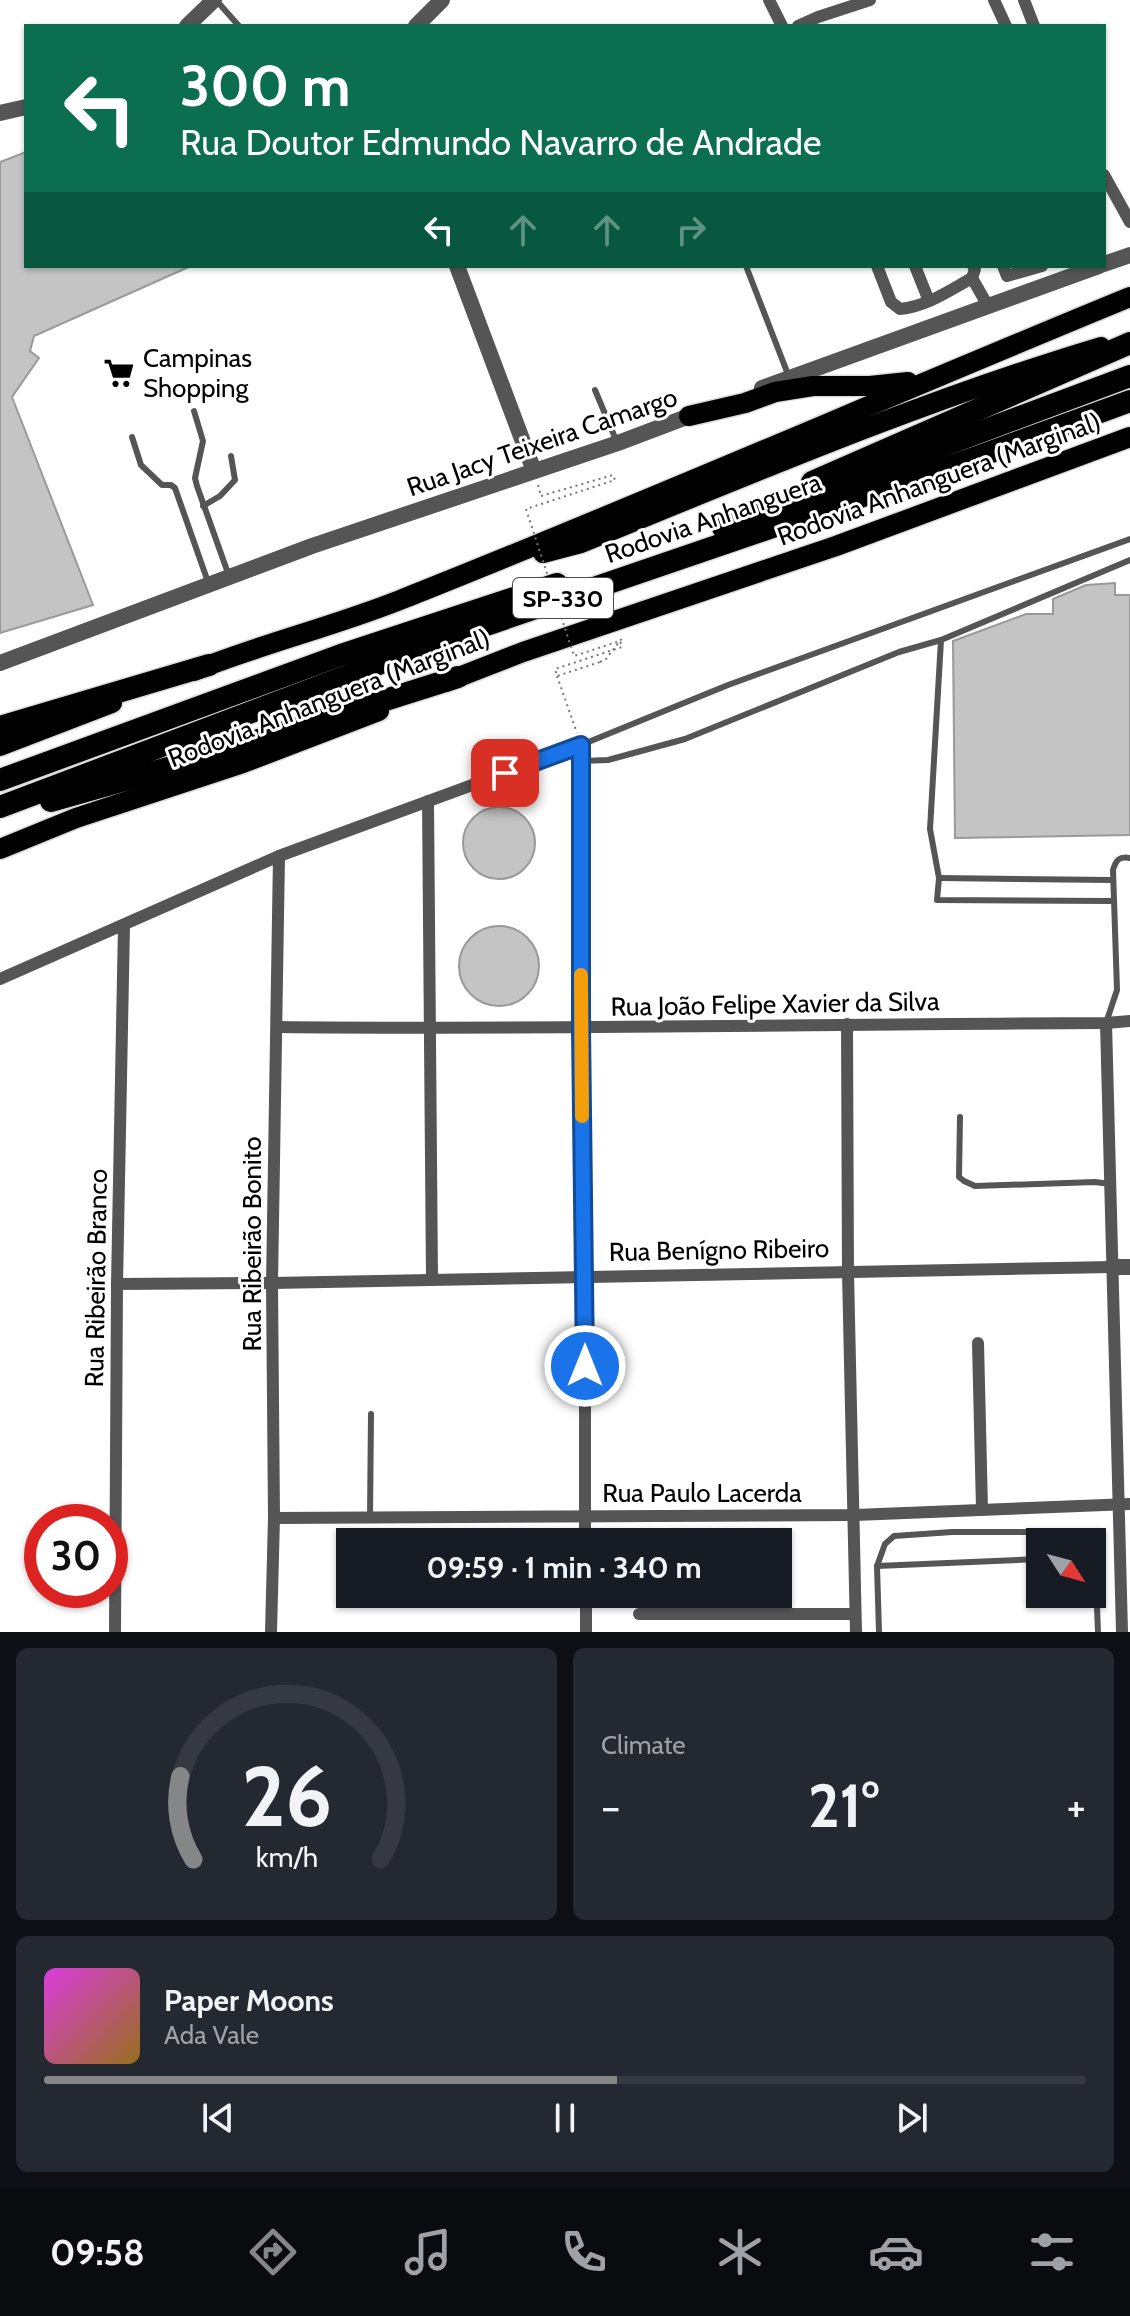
<!DOCTYPE html>
<meta charset="utf-8">
<style>
:root{--surface:#171b24;--page:#242831;--text:#f1f3f6;--muted:#9ea1a6;--line:#363941;--accent:#858687}
body{margin:0;font-family:Cabin,sans-serif;background:var(--page);color:var(--text);height:100vh;display:flex;flex-direction:column;font-size:30px;white-space:nowrap}
*{box-sizing:border-box;margin:0}
p{font-size:26px;color:var(--muted)}
.icon{flex:none;width:44px;height:44px;fill:none;stroke:currentColor;stroke-width:2;stroke-linecap:round;stroke-linejoin:round}
.map{position:relative;height:1632px;overflow:hidden}
.details{display:flex;flex-direction:column;gap:16px;padding:16px;background:#0d0f14;flex:1}
.details>*{flex:none}
.banner{position:absolute;left:24px;top:24px;width:1082px;height:244px;border-radius:0px;box-shadow:0 2px 6px #0004;background:#0b6e4f;color:#fff;overflow:hidden}
.needle{width:52px;rotate:126deg}
.buttons{position:absolute;left:1026px;top:1528px;display:grid;gap:16px}
.buttons a{display:grid;place-items:center;width:80px;height:80px;border-radius:0px;background:var(--surface);box-shadow:0 2px 6px #0004;font-size:40px}
.speed{position:absolute;left:24px;top:1504px;display:flex;gap:16px;font-size:40px;font-weight:700;text-align:center}
.speed>*{display:grid;place-content:center;width:104px;height:104px;border-radius:50%;background:var(--surface);box-shadow:0 2px 6px #0004;line-height:1}
.speed .limit{border:12px solid #d22;background:#fff;color:#111}
.pin{position:absolute;display:grid;place-items:center;width:68px;height:68px;color:#fff;margin:-34px;border-radius:16px;box-shadow:0 4px 12px #0006}
.me{position:absolute;width:88px;margin:-44px;rotate:0deg;stroke-linejoin:round;filter:drop-shadow(0 0 6px #0008)}
.turn{display:flex;align-items:center;gap:28px;height:168px;padding:0 24px;font-size:36px}
.turn .icon{width:104px;height:104px;stroke-width:2.5}
.turn b{display:block;font-size:56px;line-height:68px}
.lanes{display:flex;align-items:center;height:76px;padding:0 24px;background:#0003;justify-content:center;gap:40px;direction:ltr}
.lanes .off{opacity:.35}
.big{font-size:60px;font-weight:700;line-height:1.1}
.details .tile{flex:1;display:flex;flex-direction:column;justify-content:center;gap:12px;min-width:0;padding:0 28px;border-radius:12px;background:var(--page)}
.details .dial{align-items:center;gap:0}
.dial svg{height:208px;overflow:visible;fill:none;stroke:var(--line);stroke-width:7;stroke-linecap:round;text-anchor:middle}
.dial text{fill:var(--text);stroke:none}
.song{display:flex;align-items:center;gap:24px}
.cover{width:96px;height:96px;border-radius:12px;background:linear-gradient(135deg,hsl(300 70% 55%),hsl(40 70% 35%))}
.played{height:8px;border-radius:4px;background:linear-gradient(90deg,var(--accent) 55%,var(--line) 55%)}
.keys{display:flex;justify-content:space-around;direction:ltr}
.heat{display:flex;justify-content:space-between;align-items:center;font-size:44px;direction:ltr}
.details .tiles{flex:1;display:grid;gap:16px;grid-template-columns:1fr 1fr}
.tile:last-child{grid-column:span 2}
.trip{position:absolute;left:336px;top:1528px;width:456px;height:80px;border-radius:0px;background:var(--surface);box-shadow:0 2px 6px #0004;font-weight:700;line-height:80px;text-align:center}
.tabs{display:flex;height:128px;justify-content:space-around;align-items:center;background:#090b0e;color:var(--muted)}
.tabs .icon{width:56px;height:56px}
.tabs .on{color:var(--accent)}
.tabs b{font-size:36px;color:var(--text)}
.map>svg:first-child{display:block}
.building{fill:#c4c4c4;stroke:#999;stroke-width:2}
.lines{fill:none;stroke-linecap:round;stroke-linejoin:round}
.trunk-casing{stroke:#dbdbdb;stroke-width:23}
.motorway-casing{stroke:#dbdbdb;stroke-width:25}
.path{stroke:#777;stroke-width:2;stroke-dasharray:2 4;stroke-linecap:butt}
.service{stroke:#555;stroke-width:6}
.minor{stroke:#555;stroke-width:12}
.tertiary{stroke:#555;stroke-width:16}
.trunk{stroke:#000;stroke-width:20}
.motorway{stroke:#000;stroke-width:22}
.path-bridge{stroke:#777;stroke-width:2;stroke-dasharray:2 4;stroke-linecap:butt}
.route-casing{stroke:#114b97;stroke-width:20}
.route{stroke:#1a73e8;stroke-width:14}
.slow{stroke:#f59e0b;stroke-width:14}
.labels{text-anchor:middle;dominant-baseline:central;stroke-width:6;stroke-linejoin:round;paint-order:stroke}
.shield{fill:#fff;stroke:#4c4c4c;stroke-width:2}
.shield-label{font-size:24px;font-weight:bold;fill:#000}
.poi-label{font-size:26px;fill:#000;stroke:#fff;text-anchor:start}
.street-label{font-size:26px;fill:#000;stroke:#fff}
</style>
<div class="map">
<svg width="1130" height="1632" viewBox="0 0 1130 1632">
<rect width="100%" height="100%" fill="#fff"/>
<g class="building">
<polygon points="26,152 26,266 191,266 34,336 30,351 39,358 12,397 93,605 0,633 0,162"/>
<polygon points="1115,583 1115,595 1130,595 1130,835 955,838 953,641 1026,614 1053,614 1053,599 1086,585"/>
<circle cx="499" cy="843" r="36"/>
<circle cx="499" cy="966" r="40"/>
</g>
<g class="lines">
<g class="trunk-casing">
<g id="trunk">
<polyline points="689,416 745,403 775,392 813,386 870,386 908,382"/>
<path d="M 543,553 L 581,543 C 753,473 924,400 1101,347"/>
<path d="M 194,671 C 261,644 332,627 400,600 C 645,503 886,397 1130,297"/>
<polyline points="446,682 523,652 836,546 1130,437"/>
<polyline points="0,746 112,703"/>
<polyline points="0,849 76,818 243,763 379,711"/>
</g>
</g>
<g class="motorway-casing">
<g id="motorway">
<polyline points="812,482 1130,343"/>
<polyline points="723,528 1130,376"/>
<polyline points="0,727 209,665"/>
<polyline points="0,780 341,655 557,584"/>
<polyline points="51,801 189,762 458,677"/>
<polyline points="0,807 445,639 980,456 1130,401"/>
</g>
</g>
<g class="path">
<polyline points="538,485 541,496"/>
<polyline points="600,662 606,659 623,637"/>
<polyline points="557,676 577,733"/>
</g>
<g class="service">
<polyline points="216,0 239,26"/>
<polyline points="746,266 789,377"/>
<polyline points="595,390 616,440"/>
<polyline points="194,411 203,441 195,478 197,486 229,576"/>
<polyline points="132,437 141,465 162,485 171,485 175,488 208,582"/>
<polyline points="203,506 220,496 235,480 231,456"/>
<polyline points="941,640 930,829 939,878 937,900 1113,901"/>
<polyline points="581,745 728,685 1130,539"/>
<polyline points="581,761 608,760 685,739 899,652 941,640 1130,560"/>
<polyline points="939,878 1112,880"/>
<path d="M 1106,1023 L 1117,990 L 1113,870 C 1116,860 1119,856 1130,858"/>
<polyline points="960,1117 959,1177 964,1181 975,1186 1095,1182 1110,1184"/>
<polyline points="370,1517 371,1414"/>
<polyline points="1092,1547 1095,1557 1098,1632"/>
<polyline points="877,1566 1040,1559"/>
<polyline points="879,1632 877,1566 885,1544 894,1536 952,1532 1080,1532 1086,1536 1090,1542"/>
</g>
<g class="minor">
<polyline points="769,0 782,26"/>
<polyline points="994,0 1006,26"/>
<polyline points="1024,0 1034,26"/>
<polyline points="798,26 818,17 870,0"/>
<polyline points="1104,175 1130,222"/>
<path d="M 877,266 L 891,302 L 900,309 C 926,307 950,290 972,278 L 975,269 L 973,266"/>
<polyline points="915,266 929,301"/>
<polyline points="1003,266 1007,276 1042,266"/>
<polyline points="972,278 988,306"/>
<polyline points="428,801 432,1279"/>
<polyline points="0,979 279,856 581,745 581,1028 585,1276 585,1542"/>
<polyline points="1106,1023 1122,1632"/>
<polyline points="847,1024 848,1273 856,1632"/>
<path d="M 277,1027 C 553,1030 830,1024 1106,1023 L 1130,1021"/>
<polyline points="117,1284 272,1283 1113,1267"/>
<polyline points="978,1343 982,1509"/>
<polyline points="274,1518 855,1515 1130,1504"/>
<polyline points="586,1594 586,1632"/>
<polyline points="639,1614 855,1614"/>
<polyline points="115,1632 117,1284 124,925"/>
<polyline points="271,1632 274,1518 272,1283 279,856"/>
</g>
<g class="tertiary">
<polyline points="187,26 214,0"/>
<polyline points="416,26 442,0"/>
<polyline points="0,113 26,107"/>
<polyline points="1104,264 1130,255"/>
<polyline points="457,266 534,471"/>
<polyline points="762,388 1099,266"/>
<polyline points="0,663 312,546 618,443 700,412"/>
<polyline points="1113,1267 1130,1267"/>
</g>
<use href="#trunk" class="trunk"/>
<use href="#motorway" class="motorway"/>
<polyline class="path-bridge" points="541,496 613,475 615,480 526,509 574,656 620,641 622,647 555,669 557,676 600,662"/>
</g>
<g class="lines">
<g class="route-casing">
<polyline id="route" points="505,773 581,745 581,1028 585,1366"/>
</g>
<use href="#route" class="route"/>
<polyline class="slow" points="581,975 582,1116"/>
</g>
<defs>
<g id="supermarket-bare" transform="scale(2.4)"><path d="M-6-5.5h2.5l.6 2H6L4.5 2H-2.5L-4.4-4H-6ZM-1.5 3.2a1.3 1.3 0 1 0 .1 0ZM3 3.2a1.3 1.3 0 1 0 .1 0Z" fill="#000" stroke="#fff" stroke-width="2.5" paint-order="stroke"/></g>
</defs>
<g fill-rule="evenodd">
<use href="#supermarket-bare" x="119" y="373"/>
</g>
<g class="labels">
<rect class="shield" x="513" y="578" width="100" height="40" rx="6"/>
<g class="shield-label">
<text x="563" y="598">SP-330</text>
</g>
<g class="poi-label">
<text x="143" y="358">Campinas<tspan x="143" dy="30">Shopping</tspan></text>
</g>
<g class="street-label">
<text transform="translate(542 442) rotate(-19)">Rua Jacy Teixeira Camargo</text>
<text transform="translate(939 479) rotate(-20)">Rodovia Anhanguera (Marginal)</text>
<text transform="translate(713 518) rotate(-19)">Rodovia Anhanguera</text>
<text transform="translate(329 698) rotate(-21)">Rodovia Anhanguera (Marginal)</text>
<text transform="translate(775 1004) rotate(-1)">Rua João Felipe Xavier da Silva</text>
<text transform="translate(252 1244) rotate(-90)">Rua Ribeirão Bonito</text>
<text transform="translate(719 1250) rotate(-1)">Rua Benígno Ribeiro</text>
<text transform="translate(96 1278) rotate(-89)">Rua Ribeirão Branco</text>
<text x="702" y="1493">Rua Paulo Lacerda</text>
</g>
</g>
</svg>
<div class="buttons">
<a><svg class="needle" viewBox="-14 -14 28 28"><path d="M0-13l5 13h-10z" fill="#e53935"/><path d="M0 13l5-13h-10z" fill="#9ea1a6"/></svg></a>
</div>
<div class="speed"><div class="limit">30</div></div>
<div class="pin" style="left:505px;top:773px;background:#d93025"><svg class="icon" aria-label="arrive" viewBox="0 0 24 24"><path d="M6 21V4h12l-3 4 3 4H6"/></svg></div>
<svg class="me" style="left:585px;top:1366px" viewBox="-20 -20 40 40"><circle r="17" fill="#1a73e8" stroke="#fff" stroke-width="3"/><path d="M0-11L8 9 0 5-8 9z" fill="#fff"/></svg>
<div class="trip">09:59 · 1 min · 340 m</div>
<div class="banner">
<div class="turn"><svg class="icon" aria-label="left" viewBox="0 0 24 24"><path d="M17 20v-9H6M10 6l-5 5 5 5"/></svg><div><b>300 m</b>Rua Doutor Edmundo Navarro de Andrade</div></div>
<div class="lanes"><svg class="icon" aria-label="left" viewBox="0 0 24 24"><path d="M17 20v-9H6M10 6l-5 5 5 5"/></svg><svg class="icon off" aria-label="ahead" viewBox="0 0 24 24"><path d="M12 20V5M6 11l6-6 6 6"/></svg><svg class="icon off" aria-label="ahead" viewBox="0 0 24 24"><path d="M12 20V5M6 11l6-6 6 6"/></svg><svg class="icon off" aria-label="right" viewBox="0 0 24 24"><path d="M7 20v-9h11M14 6l5 5-5 5"/></svg></div>
</div>
</div>
<section class="details">
<div class="tiles">
<div class="tile dial"><svg viewBox="0 0 100 80">
<path d="M14 69A42 42 0 1 1 86 69"/>
<path d="M14 69A42 42 0 0 1 9 37" stroke="#858687"/>
<text x="50" y="56" font-size="32" font-weight="700">26</text>
<text x="50" y="72" font-size="11">km/h</text>
</svg></div>
<div class="tile"><p>Climate</p>
<div class="heat"><a>−</a><b class="big">21°</b><a>+</a></div>
</div>
<div class="tile">
<div class="song"><i class="cover"></i><div><b>Paper Moons</b><p>Ada Vale</p></div></div>
<div class="played"></div>
<div class="keys"><svg class="icon" aria-label="previous" viewBox="0 0 24 24"><path d="M18 5L8 12l10 7zM5 5v14"/></svg><svg class="icon" aria-label="pause" viewBox="0 0 24 24"><path d="M8 5v14M16 5v14"/></svg><svg class="icon" aria-label="next" viewBox="0 0 24 24"><path d="M6 5l10 7-10 7zM19 5v14"/></svg></div>
</div>
</div>
</section>
<nav class="tabs">
<b>09:58</b>
<svg class="icon on" aria-label="directions" viewBox="0 0 24 24"><path d="M12 3l9 9-9 9-9-9zM9 14v-3h6M13 9l2 2-2 2"/></svg>
<svg class="icon" aria-label="music" viewBox="0 0 24 24"><path d="M9 18V5l10-2v13"/><circle cx="6" cy="18" r="3"/><circle cx="16" cy="16" r="3"/></svg>
<svg class="icon" aria-label="phone" viewBox="0 0 24 24"><path d="M5 4h4l2 5-3 2q2 4 5 5l2-3 5 2v4C11 20 4 13 5 4z"/></svg>
<svg class="icon" aria-label="climate" viewBox="0 0 24 24"><path d="M12 3v18M4 7l16 10M4 17L20 7"/></svg>
<svg class="icon" aria-label="car" viewBox="0 0 24 24"><path d="M5 17H2v-5l4-1 3-4h7l3 4 3 1v5h-3M9 17h6M6 11h13"/><circle cx="7" cy="17" r="2"/><circle cx="17" cy="17" r="2"/></svg>
<svg class="icon" aria-label="filters" viewBox="0 0 24 24"><path d="M4 7h16M4 17h16"/><circle cx="9" cy="7" r="2"/><circle cx="15" cy="17" r="2"/></svg>
</nav>
